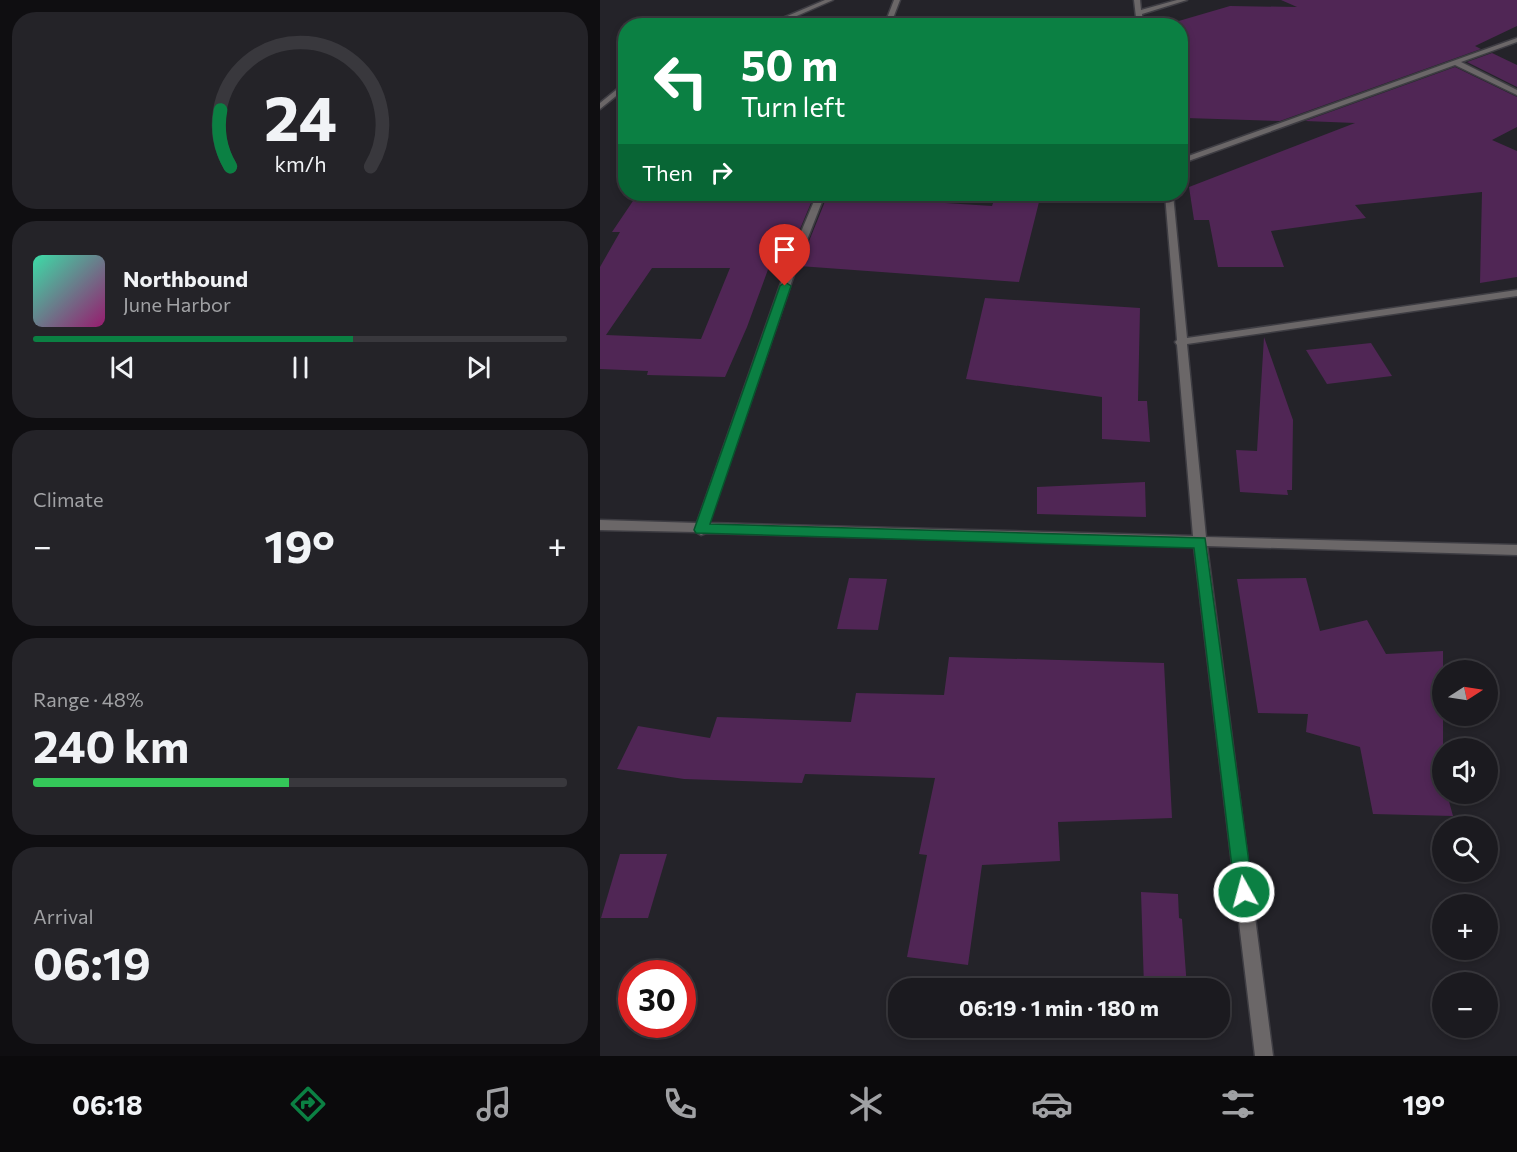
<!DOCTYPE html>
<meta charset="utf-8">
<style>
:root{--surface:#1b1a1f;--page:#242328;--text:#f1f3f6;--muted:#a0a1a4;--line:#39383d;--accent:#0b8043}
body{margin:0;font-family:Commissioner,sans-serif;background:var(--page);color:var(--text);height:100vh;display:flex;flex-direction:column;font-size:22px;white-space:nowrap}
*{box-sizing:border-box;margin:0}
p{font-size:20px;color:var(--muted)}
.icon{flex:none;width:33px;height:33px;fill:none;stroke:currentColor;stroke-width:2;stroke-linecap:round;stroke-linejoin:round}
.map{position:relative;flex:1;overflow:hidden}
.details{display:flex;flex-direction:column;gap:12px;padding:12px;background:#0f0e11;width:600px}
.details>*{flex:none}
.guide{position:absolute;left:18px;top:18px;width:570px;height:183px;border-radius:24px;box-shadow:0 3px 9px #0003,0 0 0 2px var(--line);background:#0b8043;color:#fff;overflow:hidden}
.needle{width:39px;rotate:78deg}
.fabs{position:absolute;left:832px;top:660px;display:grid;gap:12px}
.fabs a{display:grid;place-items:center;width:66px;height:66px;border-radius:50%;background:var(--surface);box-shadow:0 3px 9px #0003,0 0 0 2px var(--line);font-size:30px}
.speed{position:absolute;left:18px;top:960px;display:flex;gap:12px;font-size:30px;font-weight:700;text-align:center}
.speed>*{display:grid;place-content:center;width:78px;height:78px;border-radius:50%;background:var(--surface);box-shadow:0 3px 9px #0003,0 0 0 2px var(--line);line-height:1}
.speed .limit{border:9px solid #d22;background:#fff;color:#111}
.pin{position:absolute;display:grid;place-items:center;width:51px;height:51px;color:#fff;margin:-62px -26px;border-radius:50% 50% 50% 0;rotate:-45deg;box-shadow:0 0 6px #0007}
.pin .icon{rotate:45deg}
.me{position:absolute;width:66px;margin:-33px;rotate:353deg;stroke-linejoin:round;filter:drop-shadow(0 0 4px #0008)}
.turn{display:flex;align-items:center;gap:21px;height:126px;padding:0 24px;font-size:27px}
.turn .icon{width:78px;height:78px;stroke-width:2.5}
.turn b{display:block;font-size:42px;line-height:51px}
.then{display:flex;align-items:center;height:57px;padding:0 24px;background:#0003;gap:12px;font-size:22px}
.big{font-size:45px;font-weight:700;line-height:1.1}
.details .widget{flex:1;display:flex;flex-direction:column;justify-content:center;gap:9px;min-width:0;padding:0 21px;border-radius:24px;background:var(--page)}
.details .dial{align-items:center;gap:0}
.dial svg{height:156px;overflow:visible;fill:none;stroke:var(--line);stroke-width:7;stroke-linecap:round;text-anchor:middle}
.dial text{fill:var(--text);stroke:none}
.song{display:flex;align-items:center;gap:18px}
.cover{width:72px;height:72px;border-radius:9px;background:linear-gradient(135deg,hsl(160 70% 55%),hsl(320 70% 35%))}
.played{height:6px;border-radius:3px;background:linear-gradient(90deg,var(--accent) 60%,var(--line) 60%)}
.keys{display:flex;justify-content:space-around;direction:ltr}
.heat{display:flex;justify-content:space-between;align-items:center;font-size:33px;direction:ltr}
.charge{height:9px;border-radius:4px;background:linear-gradient(90deg,#34c759 48%,var(--line) 0)}
.trip{position:absolute;left:288px;top:978px;width:342px;height:60px;border-radius:24px;background:var(--surface);box-shadow:0 3px 9px #0003,0 0 0 2px var(--line);font-weight:700;line-height:60px;text-align:center}
.menu{display:flex;height:96px;justify-content:space-around;align-items:center;background:#0b0a0c;color:var(--muted)}
.menu .icon{width:42px;height:42px}
.menu .active{color:var(--accent)}
.menu b{font-size:27px;color:var(--text)}
main{display:flex;flex:1;min-height:0}
.map>svg:first-child{display:block}
.building{fill:#502655;fill-rule:evenodd}
.lines{fill:none;stroke-linecap:round;stroke-linejoin:round}
.minor-casing{stroke:#3e3d43;stroke-width:3}
.minor{fill:#6b6768;fill-rule:evenodd}
.route{fill:#0b8043;stroke:#07532c;stroke-width:1.5}
</style>
<main>
<section class="details">
<div class="widget dial"><svg viewBox="0 0 100 80">
<path d="M14 69A42 42 0 1 1 86 69"/>
<path d="M14 69A42 42 0 0 1 9 40" stroke="#0b8043"/>
<text x="50" y="56" font-size="32" font-weight="700">24</text>
<text x="50" y="72" font-size="11">km/h</text>
</svg></div>
<div class="widget">
<div class="song"><i class="cover"></i><div><b>Northbound</b><p>June Harbor</p></div></div>
<div class="played"></div>
<div class="keys"><svg class="icon" aria-label="previous" viewBox="0 0 24 24"><path d="M18 5L8 12l10 7zM5 5v14"/></svg><svg class="icon" aria-label="pause" viewBox="0 0 24 24"><path d="M8 5v14M16 5v14"/></svg><svg class="icon" aria-label="next" viewBox="0 0 24 24"><path d="M6 5l10 7-10 7zM19 5v14"/></svg></div>
</div>
<div class="widget"><p>Climate</p>
<div class="heat"><a>−</a><b class="big">19°</b><a>+</a></div>
</div>
<div class="widget"><p>Range · 48%</p><b class="big">240 km</b><div class="charge"></div></div>
<div class="widget"><p>Arrival</p><b class="big">06:19</b></div>
</section>
<div class="map">
<svg width="917" height="1056" viewBox="0 0 917 1056">
<rect width="100%" height="100%" fill="#242329"/>
<g class="building">
<polygon points="681,0 917,0 917,26 875,46 881,49 680,121 586,118 580,58 580,26 565,25 630,6 697,7"/>
<polygon points="892,53 917,65 917,87 867,62"/>
<polygon points="855,67 917,97 917,127 892,140 917,151 917,277 880,283 882,192 755,205 766,218 671,231 684,267 618,267 609,220 594,220 589,187 755,123 705,121"/>
<polygon points="401,194 441,194 419,282 199,266 226,199 250,199 251,197 392,206 395,197 400,198"/>
<path d="M 37,195 L 213,198 L 185,265 L 170,264 L 147,327 L 125,377 L 47,375 L 48,371 L 0,369 L 0,267 L 20,232 L 12,232 ZM 52,268 L 130,268 L 101,339 L 6,335 Z"/>
<polygon points="385,298 540,308 538,401 547,401 550,442 502,439 502,397 366,379"/>
<polygon points="664,337 693,420 692,490 687,490 688,495 640,492 636,450 657,451"/>
<polygon points="771,343 792,376 727,384 706,350"/>
<polygon points="545,482 546,517 437,514 437,487"/>
<polygon points="249,578 287,579 278,630 237,629"/>
<polygon points="706,578 720,631 767,620 786,654 843,651 843,794 847,794 853,816 773,814 760,747 706,732 708,714 658,713 637,579"/>
<polygon points="349,657 564,663 572,818 458,822 460,861 382,865 368,965 307,957 327,855 319,854 335,778 205,774 202,783 84,779 17,769 38,726 110,738 117,717 251,722 256,693 344,695"/>
<polygon points="20,854 67,854 48,918 1,918"/>
<polygon points="541,892 578,894 579,918 582,919 587,988 544,987"/>
</g>
<g class="lines">
<g class="minor-casing">
<g id="minor">
<polygon points="225,0 233,0 174,26 164,26"/>
<polygon points="294,0 300,0 290,26 284,26"/>
<polygon points="534,0 540,0 541,10 577,0 587,0 542,14 543,26 537,26"/>
<polygon points="917,38 917,42 861,62 917,90 917,95 855,65 580,164 580,159"/>
<polygon points="26,82 26,88 0,109 0,103"/>
<polygon points="217,194 225,194 198,263 109,523 593,536 577,345 575,342 577,340 565,194 573,194 587,338 917,290 917,296 587,344 606,537 917,545 917,555 607,546 673,1056 655,1056 594,546 106,533 101,535 96,532 0,530 0,520 97,523 188,263"/>
</g>
</g>
<use href="#minor" class="minor"/>
</g>
<polygon class="route" points="185,282 191,286 110,524 605,538 653,892 650,899 644,902 637,899 635,892 594,548 96,533 94,530 180,286"/>
</svg>
<div class="fabs">
<a><svg class="needle" viewBox="-14 -14 28 28"><path d="M0-13l5 13h-10z" fill="#e53935"/><path d="M0 13l5-13h-10z" fill="#a0a1a4"/></svg></a>
<a><svg class="icon" aria-label="sound" viewBox="0 0 24 24"><path d="M4 9h4l5-4v14l-5-4H4zM17 9q2 3 0 6"/></svg></a>
<a><svg class="icon" aria-label="search" viewBox="0 0 24 24"><circle cx="10" cy="10" r="6"/><path d="M15 15l6 6"/></svg></a>
<a>+</a>
<a>−</a>
</div>
<div class="speed"><div class="limit">30</div></div>
<div class="pin" style="left:185px;top:286px;background:#d93025"><svg class="icon" aria-label="arrive" viewBox="0 0 24 24"><path d="M6 21V4h12l-3 4 3 4H6"/></svg></div>
<svg class="me" style="left:644px;top:892px" viewBox="-20 -20 40 40"><circle r="17" fill="#0b8043" stroke="#fff" stroke-width="3"/><path d="M0-11L8 9 0 5-8 9z" fill="#fff"/></svg>
<div class="trip">06:19 · 1 min · 180 m</div>
<div class="guide">
<div class="turn"><svg class="icon" aria-label="left" viewBox="0 0 24 24"><path d="M17 20v-9H6M10 6l-5 5 5 5"/></svg><div><b>50 m</b>Turn left</div></div>
<div class="then">Then<svg class="icon" aria-label="right" viewBox="0 0 24 24"><path d="M7 20v-9h11M14 6l5 5-5 5"/></svg></div>
</div>
</div>
</main>
<nav class="menu">
<b>06:18</b>
<svg class="icon active" aria-label="directions" viewBox="0 0 24 24"><path d="M12 3l9 9-9 9-9-9zM9 14v-3h6M13 9l2 2-2 2"/></svg>
<svg class="icon" aria-label="music" viewBox="0 0 24 24"><path d="M9 18V5l10-2v13"/><circle cx="6" cy="18" r="3"/><circle cx="16" cy="16" r="3"/></svg>
<svg class="icon" aria-label="phone" viewBox="0 0 24 24"><path d="M5 4h4l2 5-3 2q2 4 5 5l2-3 5 2v4C11 20 4 13 5 4z"/></svg>
<svg class="icon" aria-label="climate" viewBox="0 0 24 24"><path d="M12 3v18M4 7l16 10M4 17L20 7"/></svg>
<svg class="icon" aria-label="car" viewBox="0 0 24 24"><path d="M5 17H2v-5l4-1 3-4h7l3 4 3 1v5h-3M9 17h6M6 11h13"/><circle cx="7" cy="17" r="2"/><circle cx="17" cy="17" r="2"/></svg>
<svg class="icon" aria-label="filters" viewBox="0 0 24 24"><path d="M4 7h16M4 17h16"/><circle cx="9" cy="7" r="2"/><circle cx="15" cy="17" r="2"/></svg>
<b>19°</b>
</nav>
